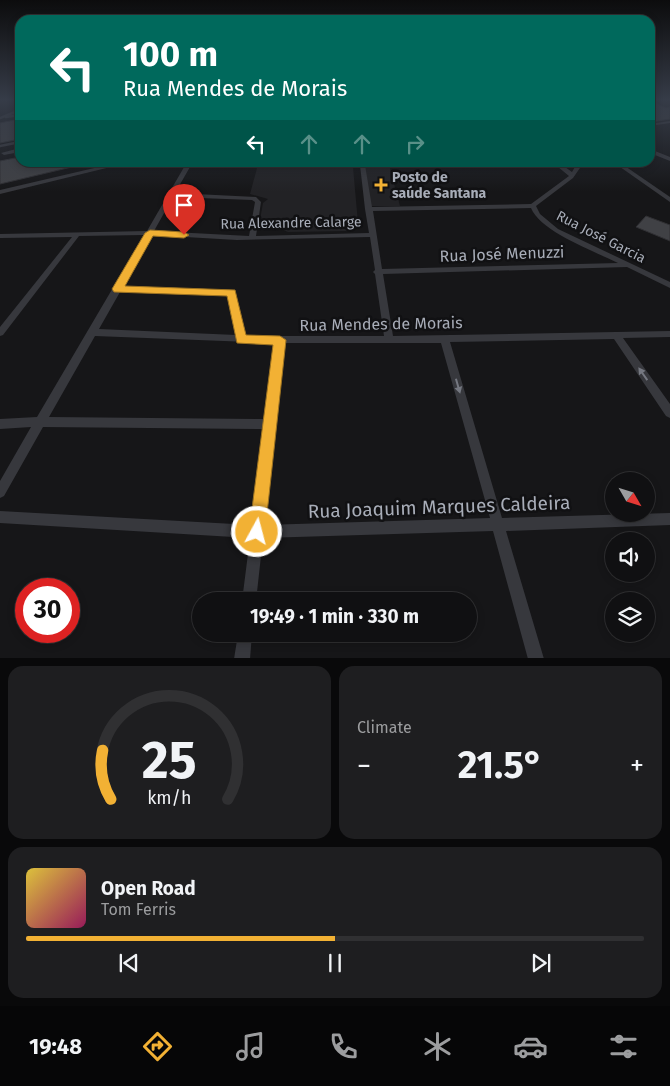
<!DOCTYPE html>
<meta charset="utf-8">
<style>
:root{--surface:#101012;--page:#1e1e20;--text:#f1f3f6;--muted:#9c9d9f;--line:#303032;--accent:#f2b134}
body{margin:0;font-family:"Fira Sans",sans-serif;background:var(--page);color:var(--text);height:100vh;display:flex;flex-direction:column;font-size:19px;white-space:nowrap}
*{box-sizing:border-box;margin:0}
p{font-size:16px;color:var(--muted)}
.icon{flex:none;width:28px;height:28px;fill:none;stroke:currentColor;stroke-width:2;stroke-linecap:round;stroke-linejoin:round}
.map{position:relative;height:658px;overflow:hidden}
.sheet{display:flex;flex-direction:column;gap:8px;padding:8px;background:#09090a;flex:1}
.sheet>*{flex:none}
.guide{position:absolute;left:15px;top:15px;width:640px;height:152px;border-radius:15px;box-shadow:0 2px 8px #0003,0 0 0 1px var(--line);background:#00695c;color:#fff;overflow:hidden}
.needle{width:32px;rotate:129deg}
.buttons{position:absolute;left:605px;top:472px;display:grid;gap:10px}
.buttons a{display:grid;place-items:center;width:50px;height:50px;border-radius:50%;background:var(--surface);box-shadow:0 2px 8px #0003,0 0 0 1px var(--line);font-size:25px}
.speed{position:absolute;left:15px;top:578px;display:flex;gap:10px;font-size:25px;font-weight:700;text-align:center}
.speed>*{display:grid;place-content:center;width:65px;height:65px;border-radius:50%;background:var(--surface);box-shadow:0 2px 8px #0003,0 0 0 1px var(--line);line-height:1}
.speed .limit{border:8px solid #d22;background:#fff;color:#111}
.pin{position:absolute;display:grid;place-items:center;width:42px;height:42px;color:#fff;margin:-51px -21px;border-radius:50% 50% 50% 0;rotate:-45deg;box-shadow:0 0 5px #0007}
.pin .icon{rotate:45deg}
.me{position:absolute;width:55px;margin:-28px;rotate:7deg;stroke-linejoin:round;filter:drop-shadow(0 0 4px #0008)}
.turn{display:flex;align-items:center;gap:18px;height:105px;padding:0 25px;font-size:22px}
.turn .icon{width:65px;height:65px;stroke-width:2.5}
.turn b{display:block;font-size:35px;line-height:42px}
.lanes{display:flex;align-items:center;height:48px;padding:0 25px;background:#0003;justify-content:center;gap:25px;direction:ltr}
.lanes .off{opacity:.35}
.big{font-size:38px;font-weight:700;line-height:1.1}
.sheet .tile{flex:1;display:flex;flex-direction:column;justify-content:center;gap:8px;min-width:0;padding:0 18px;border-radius:15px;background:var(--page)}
.sheet .dial{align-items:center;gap:0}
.dial svg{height:130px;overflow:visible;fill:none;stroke:var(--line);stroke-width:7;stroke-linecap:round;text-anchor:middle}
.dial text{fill:var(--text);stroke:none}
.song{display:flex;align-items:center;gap:15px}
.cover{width:60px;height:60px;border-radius:8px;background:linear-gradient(135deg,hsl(50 70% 55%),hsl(330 70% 35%))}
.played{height:5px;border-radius:2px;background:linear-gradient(90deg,var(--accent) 50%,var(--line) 50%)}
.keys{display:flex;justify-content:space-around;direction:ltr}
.heat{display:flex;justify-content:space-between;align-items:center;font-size:28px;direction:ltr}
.sheet .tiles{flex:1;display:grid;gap:8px;grid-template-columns:1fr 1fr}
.tile:last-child{grid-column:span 2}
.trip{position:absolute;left:192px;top:592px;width:285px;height:50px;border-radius:25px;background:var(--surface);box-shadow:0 2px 8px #0003,0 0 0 1px var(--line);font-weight:700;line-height:50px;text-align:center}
.tabs{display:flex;height:80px;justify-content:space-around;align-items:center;background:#060607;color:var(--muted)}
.tabs .icon{width:35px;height:35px}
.tabs .active{color:var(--accent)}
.tabs b{font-size:22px;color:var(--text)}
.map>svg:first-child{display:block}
.built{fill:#222225}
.building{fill:#404145;stroke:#303034}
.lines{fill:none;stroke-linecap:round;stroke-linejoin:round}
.path{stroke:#3d3f44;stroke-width:1;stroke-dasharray:1 2;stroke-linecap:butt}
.service{stroke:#37383d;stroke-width:2.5}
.minor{fill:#37383d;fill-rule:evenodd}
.tertiary{fill:#37383d;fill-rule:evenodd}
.oneway{fill:#757881}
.route{fill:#f2b134;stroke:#9d7322}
.poi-dot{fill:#f2b134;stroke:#111113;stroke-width:2}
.labels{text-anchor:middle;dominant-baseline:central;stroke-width:5;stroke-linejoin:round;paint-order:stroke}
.far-poi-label{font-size:14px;font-weight:bold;fill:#a8adb8;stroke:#111113;text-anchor:start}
.far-street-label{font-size:14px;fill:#a8adb8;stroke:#111113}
.street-label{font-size:16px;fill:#a8adb8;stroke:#111113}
.near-street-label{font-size:19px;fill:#a8adb8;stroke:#111113}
</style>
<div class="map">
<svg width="670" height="659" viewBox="0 0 670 659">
<rect width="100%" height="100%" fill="#161618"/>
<g class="built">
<polygon points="363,165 389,165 400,206 370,206"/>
<polygon points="353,167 358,223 347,231 288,232 260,220 263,203 268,199 250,194 257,168"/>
</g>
<g class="building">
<polygon points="650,101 666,108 670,107 670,119 650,122"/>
<polygon points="20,119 20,139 0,143 0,123"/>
<polygon points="20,157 20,162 76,162 76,166 0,184 0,161"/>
<polygon points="646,216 670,225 670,241 636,227"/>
</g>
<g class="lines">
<polyline class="path" points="262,223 278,230"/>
<g class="service">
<polyline points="6,117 20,115"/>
<polyline points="0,118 20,110"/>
<polyline points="0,146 20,142"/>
</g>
<g class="minor">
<polygon points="670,121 670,123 650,126 650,124"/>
<polygon points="20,148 20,152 4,155 1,153"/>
<polygon points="120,162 131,162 0,194 0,190"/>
<path d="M 187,162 L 449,162 L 365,165 L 372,207 L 531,204 L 569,176 L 552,162 L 558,162 L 572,172 L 576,165 L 575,162 L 581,162 L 582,165 L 573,178 L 536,206 L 540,214 L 558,229 L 670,282 L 670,288 L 627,267 L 383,274 L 393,336 L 670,331 L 670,337 L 623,338 L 670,404 L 670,418 L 666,416 L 614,339 L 450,342 L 502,518 L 670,513 L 670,525 L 506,531 L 544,659 L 528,659 L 493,531 L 263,538 L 256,601 L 242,601 L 250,538 L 0,523 L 0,511 L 252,525 L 264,429 L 43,427 L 4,496 L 0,498 L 0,481 L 31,427 L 0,429 L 0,419 L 37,417 L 144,235 L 79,236 L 3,335 L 0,336 L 0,327 L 72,237 L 0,238 L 0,234 L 147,231 ZM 360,165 L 365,209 L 369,233 L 256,236 L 261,202 L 256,197 L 175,193 L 190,167 ZM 173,197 L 252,200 L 255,202 L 249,236 L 154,231 ZM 531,208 C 541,232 594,251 618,263 L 382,269 L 373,211 ZM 151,235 L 237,240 L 370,237 L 375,270 L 373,272 L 375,274 L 384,336 L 280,336 L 245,335 L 235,290 L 123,286 ZM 120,292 L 228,295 L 236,335 L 99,329 ZM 95,336 L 275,343 L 265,419 L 49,417 ZM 284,343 L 441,343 L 490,518 L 264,525 Z"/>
<polygon points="613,162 619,162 670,197 670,202"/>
<polygon points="238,634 252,634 250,659 234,659"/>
</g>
<polygon class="tertiary" points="650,149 670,157 670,161 650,153"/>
</g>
<defs><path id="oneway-solid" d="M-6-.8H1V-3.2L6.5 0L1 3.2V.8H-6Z" transform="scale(1.25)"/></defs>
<g class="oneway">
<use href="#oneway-solid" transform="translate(643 374) rotate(-125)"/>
<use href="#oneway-solid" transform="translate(458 386) rotate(74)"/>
</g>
<linearGradient id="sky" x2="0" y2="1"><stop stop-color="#0c0c0d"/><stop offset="0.52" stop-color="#363c48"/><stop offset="1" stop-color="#363c48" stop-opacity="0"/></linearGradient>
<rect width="670" height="192" fill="url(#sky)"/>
<polygon class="route" points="150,230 184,232 189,235 184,238 153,236 125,286 235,290 246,335 280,336 286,340 265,532 263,538 257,540 251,538 249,532 273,345 237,343 227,296 114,292 112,289 145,233"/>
<path class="poi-dot" d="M378.5 177.5h5v5h5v5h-5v5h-5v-5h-5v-5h5z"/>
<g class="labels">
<g class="far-poi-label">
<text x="392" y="177">Posto de<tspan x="392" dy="16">saúde Santana</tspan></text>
</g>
<g class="far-street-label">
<text transform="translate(291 223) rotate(-1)">Rua Alexandre Calarge</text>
<text transform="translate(601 237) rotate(27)">Rua José Garcia</text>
</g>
<g class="street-label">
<text transform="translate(502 254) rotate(-2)">Rua José Menuzzi</text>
<text transform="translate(381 324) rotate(-1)">Rua Mendes de Morais</text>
</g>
<g class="near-street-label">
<text transform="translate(439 507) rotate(-2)">Rua Joaquim Marques Caldeira</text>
</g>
</g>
</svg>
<div class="buttons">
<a><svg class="needle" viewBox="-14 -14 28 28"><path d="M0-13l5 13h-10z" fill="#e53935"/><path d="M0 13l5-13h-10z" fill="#9c9d9f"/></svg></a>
<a><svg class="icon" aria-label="sound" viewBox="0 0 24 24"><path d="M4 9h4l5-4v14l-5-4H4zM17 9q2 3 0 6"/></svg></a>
<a><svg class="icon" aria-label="layers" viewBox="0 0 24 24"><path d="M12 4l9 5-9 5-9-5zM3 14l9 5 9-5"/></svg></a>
</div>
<div class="speed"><div class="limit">30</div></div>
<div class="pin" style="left:184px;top:235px;background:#d93025"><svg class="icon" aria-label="arrive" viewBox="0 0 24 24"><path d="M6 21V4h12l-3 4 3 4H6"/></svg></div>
<svg class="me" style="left:257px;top:532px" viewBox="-20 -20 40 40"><circle r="17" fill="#f2b134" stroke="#fff" stroke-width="3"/><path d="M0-11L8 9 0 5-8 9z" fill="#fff"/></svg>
<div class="trip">19:49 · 1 min · 330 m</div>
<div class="guide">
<div class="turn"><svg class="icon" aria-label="left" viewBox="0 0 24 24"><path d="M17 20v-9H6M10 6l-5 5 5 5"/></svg><div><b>100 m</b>Rua Mendes de Morais</div></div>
<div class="lanes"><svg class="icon" aria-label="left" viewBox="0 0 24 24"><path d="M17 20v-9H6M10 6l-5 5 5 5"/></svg><svg class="icon off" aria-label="ahead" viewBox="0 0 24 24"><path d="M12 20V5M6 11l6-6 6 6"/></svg><svg class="icon off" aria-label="ahead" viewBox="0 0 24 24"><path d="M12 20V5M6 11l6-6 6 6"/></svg><svg class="icon off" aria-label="right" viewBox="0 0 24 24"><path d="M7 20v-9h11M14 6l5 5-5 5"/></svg></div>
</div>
</div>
<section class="sheet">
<div class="tiles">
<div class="tile dial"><svg viewBox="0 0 100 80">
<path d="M14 69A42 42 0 1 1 86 69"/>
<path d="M14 69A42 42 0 0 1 9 39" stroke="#f2b134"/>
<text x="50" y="56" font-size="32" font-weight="700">25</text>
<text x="50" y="72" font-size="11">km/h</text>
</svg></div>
<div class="tile"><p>Climate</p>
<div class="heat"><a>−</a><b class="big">21.5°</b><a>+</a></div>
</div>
<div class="tile">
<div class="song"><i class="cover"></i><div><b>Open Road</b><p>Tom Ferris</p></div></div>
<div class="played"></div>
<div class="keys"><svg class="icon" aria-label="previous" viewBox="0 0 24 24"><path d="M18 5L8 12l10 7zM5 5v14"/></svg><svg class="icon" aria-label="pause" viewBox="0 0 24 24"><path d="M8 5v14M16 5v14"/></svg><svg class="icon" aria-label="next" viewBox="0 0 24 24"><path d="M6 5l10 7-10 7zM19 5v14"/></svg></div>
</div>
</div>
</section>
<nav class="tabs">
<b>19:48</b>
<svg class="icon active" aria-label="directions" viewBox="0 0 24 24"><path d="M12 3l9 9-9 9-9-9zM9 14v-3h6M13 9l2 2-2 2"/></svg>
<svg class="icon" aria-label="music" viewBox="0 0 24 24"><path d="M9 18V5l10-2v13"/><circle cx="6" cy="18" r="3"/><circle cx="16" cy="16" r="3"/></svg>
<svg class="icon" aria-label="phone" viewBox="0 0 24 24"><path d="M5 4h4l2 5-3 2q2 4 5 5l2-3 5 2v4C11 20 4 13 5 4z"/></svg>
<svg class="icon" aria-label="climate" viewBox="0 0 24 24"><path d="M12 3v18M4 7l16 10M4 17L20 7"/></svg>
<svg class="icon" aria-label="car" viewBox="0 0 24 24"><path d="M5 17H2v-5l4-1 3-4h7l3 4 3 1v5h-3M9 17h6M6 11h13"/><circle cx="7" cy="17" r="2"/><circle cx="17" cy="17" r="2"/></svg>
<svg class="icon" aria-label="filters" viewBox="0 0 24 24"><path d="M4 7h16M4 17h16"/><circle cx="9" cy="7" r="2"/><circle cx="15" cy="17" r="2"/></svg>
</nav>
